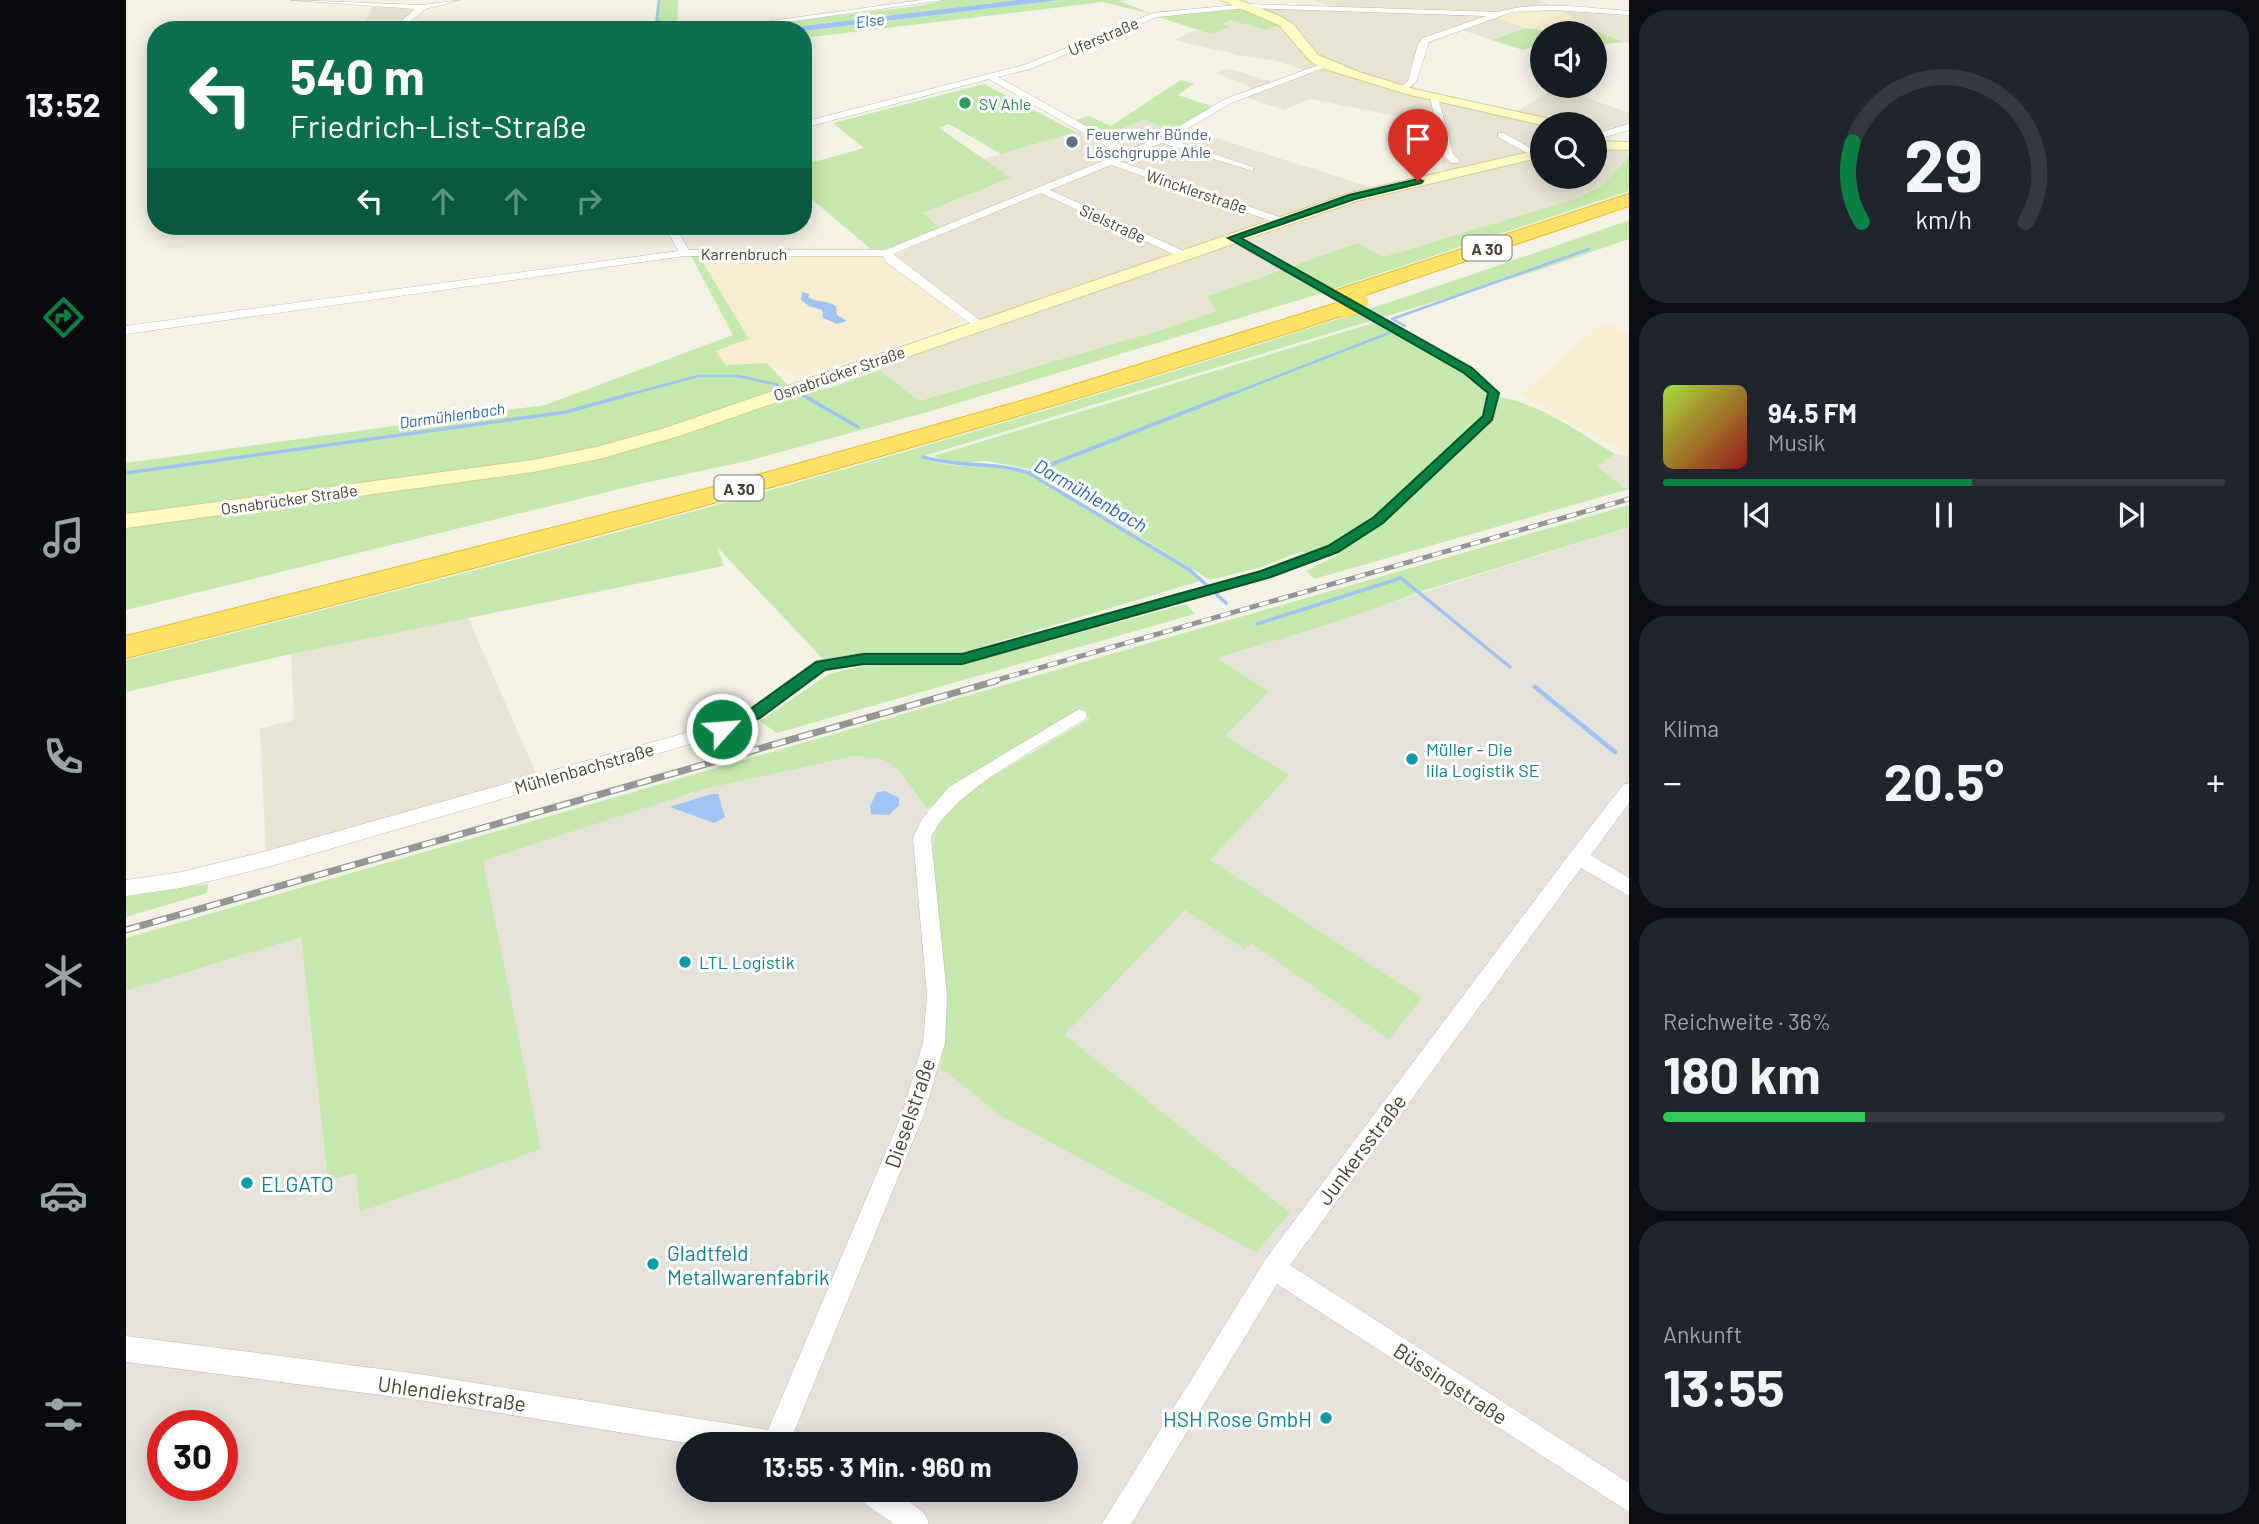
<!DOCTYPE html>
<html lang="de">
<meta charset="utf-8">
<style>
:root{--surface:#171b24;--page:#20242c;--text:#f1f3f6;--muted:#9ea1a6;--line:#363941;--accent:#0b8043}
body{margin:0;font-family:Barlow,sans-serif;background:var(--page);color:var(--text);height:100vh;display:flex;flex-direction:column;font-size:26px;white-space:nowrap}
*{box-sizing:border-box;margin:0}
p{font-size:23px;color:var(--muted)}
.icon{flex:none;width:38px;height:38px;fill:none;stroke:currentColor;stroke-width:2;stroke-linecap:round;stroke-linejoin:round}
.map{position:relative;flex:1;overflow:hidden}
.drawer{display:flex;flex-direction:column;gap:10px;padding:10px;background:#0d0f14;width:630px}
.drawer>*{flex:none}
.guide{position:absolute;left:21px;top:21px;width:665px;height:214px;border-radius:28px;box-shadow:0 4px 18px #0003;background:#0b6e4f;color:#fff;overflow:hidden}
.buttons{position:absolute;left:1404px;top:21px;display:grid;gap:14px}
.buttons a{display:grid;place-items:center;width:77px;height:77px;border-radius:50%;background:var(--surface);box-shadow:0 4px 18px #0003;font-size:35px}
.speed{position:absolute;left:21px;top:1410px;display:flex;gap:14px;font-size:35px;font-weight:700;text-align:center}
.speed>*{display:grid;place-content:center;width:91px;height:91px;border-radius:50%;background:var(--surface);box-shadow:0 4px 18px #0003;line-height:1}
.speed .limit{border:10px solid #d22;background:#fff;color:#111}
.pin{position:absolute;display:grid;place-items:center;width:60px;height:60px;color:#fff;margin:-72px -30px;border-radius:50% 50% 50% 0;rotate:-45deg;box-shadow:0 0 7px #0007}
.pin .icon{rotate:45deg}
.me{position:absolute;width:77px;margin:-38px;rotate:64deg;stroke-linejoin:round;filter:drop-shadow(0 0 5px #0008)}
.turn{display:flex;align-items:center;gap:24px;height:147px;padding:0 28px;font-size:32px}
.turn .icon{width:91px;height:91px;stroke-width:2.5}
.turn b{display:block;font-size:49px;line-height:60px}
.lanes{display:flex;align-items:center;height:66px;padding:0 28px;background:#0003;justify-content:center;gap:35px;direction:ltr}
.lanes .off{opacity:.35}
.big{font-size:52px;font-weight:700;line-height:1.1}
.drawer .tile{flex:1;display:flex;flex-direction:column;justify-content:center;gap:10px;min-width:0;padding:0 24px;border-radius:28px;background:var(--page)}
.drawer .dial{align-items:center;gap:0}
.dial svg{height:182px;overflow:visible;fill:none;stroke:var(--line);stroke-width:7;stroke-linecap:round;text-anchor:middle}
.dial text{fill:var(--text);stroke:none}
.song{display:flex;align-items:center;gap:21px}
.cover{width:84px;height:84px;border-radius:10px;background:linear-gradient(135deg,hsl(80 70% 55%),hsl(0 70% 35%))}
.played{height:7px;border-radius:4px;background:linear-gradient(90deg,var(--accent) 55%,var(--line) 55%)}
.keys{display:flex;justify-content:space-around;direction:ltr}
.heat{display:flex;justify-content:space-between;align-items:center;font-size:38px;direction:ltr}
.charge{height:10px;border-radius:5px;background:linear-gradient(90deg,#34c759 36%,var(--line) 0)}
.trip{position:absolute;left:550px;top:1432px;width:402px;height:70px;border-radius:35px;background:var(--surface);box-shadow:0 4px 18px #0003;font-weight:700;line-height:70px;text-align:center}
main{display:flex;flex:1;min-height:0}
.tab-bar{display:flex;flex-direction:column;width:126px;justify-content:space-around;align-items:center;background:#090b0e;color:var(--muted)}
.tab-bar .icon{width:49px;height:49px}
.tab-bar .selected{color:var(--accent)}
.tab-bar b{font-size:32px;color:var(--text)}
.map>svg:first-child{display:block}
.residential{fill:#e8e4d3}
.commercial{fill:#f6eccf}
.industrial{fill:#e5e2da;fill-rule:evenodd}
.green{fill:#c5e9ac}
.water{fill:#9fc4f3}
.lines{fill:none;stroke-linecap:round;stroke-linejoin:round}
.stream-far2{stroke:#9fc4f3;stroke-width:2.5}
.stream-far1{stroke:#9fc4f3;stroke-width:3.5}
.stream{stroke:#9fc4f3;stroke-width:4.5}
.minor-casing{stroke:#bfbaa8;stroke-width:1}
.secondary-casing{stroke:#d5cd93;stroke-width:2}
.motorway-casing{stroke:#e3bb30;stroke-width:2}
.minor{fill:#fff;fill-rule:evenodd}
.secondary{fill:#fff9c4;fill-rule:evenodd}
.motorway{fill:#ffe265;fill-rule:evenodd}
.rail-far1-casing{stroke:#959595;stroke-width:5}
.rail-casing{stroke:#959595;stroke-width:7}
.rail-far1{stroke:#fff;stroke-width:3.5;stroke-dasharray:10;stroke-linecap:butt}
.rail{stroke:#fff;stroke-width:4.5;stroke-dasharray:14;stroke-linecap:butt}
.motorway-bridge-casing{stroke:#e3bb30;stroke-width:22;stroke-linecap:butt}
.motorway-bridge{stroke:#ffe265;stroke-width:21}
.route{fill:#0b8043;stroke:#07532c;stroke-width:2}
.leisure-dot{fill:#2e9e5b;stroke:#fff;stroke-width:2.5}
.service-dot{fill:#5c6f8a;stroke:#fff;stroke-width:2.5}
.culture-dot{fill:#0f9aa8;stroke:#fff;stroke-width:2.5}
.labels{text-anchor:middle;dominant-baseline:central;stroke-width:6;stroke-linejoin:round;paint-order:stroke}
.far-water-label{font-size:16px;font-style:italic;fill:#2a66b6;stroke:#fff}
.far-street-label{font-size:16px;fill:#464235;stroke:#fff}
.far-leisure-label{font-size:16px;fill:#27864d;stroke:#fff;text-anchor:start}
.far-service-label{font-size:16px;fill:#4e5e75;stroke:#fff;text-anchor:start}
.shield{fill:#fff;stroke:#7e7b72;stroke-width:2}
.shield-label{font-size:16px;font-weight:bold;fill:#464235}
.culture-label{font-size:18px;fill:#0d838f;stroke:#fff;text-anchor:start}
.street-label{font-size:18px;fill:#464235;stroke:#fff}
.water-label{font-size:19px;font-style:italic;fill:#2a66b6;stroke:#fff}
.near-street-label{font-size:21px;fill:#464235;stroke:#fff}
.near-culture-label{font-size:21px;fill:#0d838f;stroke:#fff;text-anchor:start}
</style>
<main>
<nav class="tab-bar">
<b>13:52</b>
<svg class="icon selected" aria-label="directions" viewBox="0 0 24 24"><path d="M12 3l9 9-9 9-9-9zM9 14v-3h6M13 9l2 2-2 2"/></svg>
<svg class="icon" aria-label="music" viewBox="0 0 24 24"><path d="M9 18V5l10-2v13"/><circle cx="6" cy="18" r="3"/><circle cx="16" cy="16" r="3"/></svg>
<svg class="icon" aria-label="phone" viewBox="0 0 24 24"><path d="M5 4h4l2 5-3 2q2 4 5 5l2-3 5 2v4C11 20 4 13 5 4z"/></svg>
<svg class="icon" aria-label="climate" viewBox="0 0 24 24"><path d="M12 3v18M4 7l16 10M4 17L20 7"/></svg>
<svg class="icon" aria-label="car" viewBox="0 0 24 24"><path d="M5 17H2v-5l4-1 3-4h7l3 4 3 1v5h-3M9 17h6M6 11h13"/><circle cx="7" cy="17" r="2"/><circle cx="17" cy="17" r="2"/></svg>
<svg class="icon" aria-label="filters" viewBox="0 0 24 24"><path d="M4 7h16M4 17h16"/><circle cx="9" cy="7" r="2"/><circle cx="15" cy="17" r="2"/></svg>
</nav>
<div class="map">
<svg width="1503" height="1524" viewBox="0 0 1503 1524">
<rect width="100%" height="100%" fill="#f3f1e5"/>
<g class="residential">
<polygon points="1185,0 1411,0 1425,5 1427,7 1362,11 1363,15 1399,28 1366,40 1336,30 1303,43 1285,93 1416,124 1416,177 1468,177 1468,146 1503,149 1503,157 1474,187 1449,199 1257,257 1232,243 1081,296 1091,311 1038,329 792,401 750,366 855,328 769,260 769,255 818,233 797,213 884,179 857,159 956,130 972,138 1019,119 1046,133 1052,135 1062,129 1244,187 1318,171 1314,151 1274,149 1263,136 1272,130 1281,118 1184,99 1158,110 1119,97 1134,91 1090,73 1103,68 1146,82 1178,70 1148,60 1122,57 1047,40 1071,30 1085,33 1094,24 1104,20 1139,30 1120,8 1206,7"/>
<polygon points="247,6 294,8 271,26 237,27"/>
<polygon points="1437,10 1503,15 1503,44 1454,24"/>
<polygon points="1432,87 1503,113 1503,123 1469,132 1468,124 1436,124 1387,113"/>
<polygon points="1489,454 1503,456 1503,487 1498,488 1471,466"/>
<polygon points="342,617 411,776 140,853 134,728 168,720 165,654"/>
</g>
<g class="commercial">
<polygon points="1416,9 1437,10 1454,24 1415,30 1369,17"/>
<polygon points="572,249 745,249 835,318 836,322 671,378 641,363 600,366 589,351 623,338 573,256"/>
<polygon points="1477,322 1503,335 1503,455 1394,395"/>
</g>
<path class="industrial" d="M 1503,527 L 1503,1524 L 0,1524 L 0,991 L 175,937 L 202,1181 L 230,1173 L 235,1211 L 415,1149 L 356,861 L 574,790 L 729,756 L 758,760 L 774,771 L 811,826 L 837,794 L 1060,668 ZM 37,1426 L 96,1426 L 96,1486 L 37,1486 ZM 562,1444 L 940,1444 L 940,1489 L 562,1489 Z"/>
<g class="green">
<polygon points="532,0 552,0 551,30 527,30"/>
<polygon points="821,0 892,0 645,30 591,30 792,6"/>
<polygon points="934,0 1001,0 993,1 1029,15 977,2 677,38 677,31"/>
<polygon points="1120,8 1156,24 1139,30 1104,20 1096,24 1103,27 1085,34 1029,16"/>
<polygon points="1454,24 1497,42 1468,45 1468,33 1416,33 1416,43 1397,50 1366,40 1399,28 1415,30"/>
<polygon points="1055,80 1068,84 1052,95 1088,107 1046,133 1019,119 976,137 947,121 963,116 985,126"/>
<polygon points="858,84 950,132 875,154 823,124 813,128 885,178 797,213 814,228 765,249 745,249 677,192 677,165 738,148 707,123"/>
<polygon points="1503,157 1503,191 1180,298 805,411 621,461 514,484 0,610 0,463 419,405 607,335 564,254 573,256 623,339 589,351 600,365 641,363 670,394 703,388 754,370 793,401 1038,329 1090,311 1081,296 1232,243 1257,257 1449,199 1474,187"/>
<path d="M 1503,220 L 1503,239 L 1413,270 L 794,457 C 827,472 866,461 902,473 L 1062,570 L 1074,581 L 835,653 L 735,654 L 697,659 L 591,547 L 598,566 L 165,654 L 0,692 L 0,660 C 507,533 1011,395 1503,220 Z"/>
<path d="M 1251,322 C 1287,343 1336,361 1361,395 C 1411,400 1447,429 1489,454 L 1471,466 L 1498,488 L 1503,487 L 1503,489 L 1188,579 L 1180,571 L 1215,553 L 1174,552 L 1135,567 L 1084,580 L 904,469 L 861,461 L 823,463 L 808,456 Z"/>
<polygon points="1503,505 1503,527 1300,590 1216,620 1091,658 1143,692 1099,736 1163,775 1084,860 1296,998 1263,1039 1125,943 1119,949 1059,910 938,1035 1164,1213 1130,1252 877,1117 815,1068 821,1010 805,856 811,826 837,794 964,718 950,713 827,789 801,810 774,771 758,760 729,756 574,790 357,861 415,1149 234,1212 230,1173 202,1181 175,937 0,991 0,938"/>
<polygon points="1060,604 1069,614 651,733 634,721 703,674 737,666 838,664"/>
<polygon points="82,884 81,893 0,917 0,895"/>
</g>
<g class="water">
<polygon points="892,0 934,0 677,31 645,30"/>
<path d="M 676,292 L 684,294 L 682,297 C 691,303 701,300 710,306 L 711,315 L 721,321 L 711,324 L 697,318 L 696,310 L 683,306 L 675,300 Z"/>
<polygon points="759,791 773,798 773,805 763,815 745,814 744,806 751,792"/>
<polygon points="585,794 592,794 599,817 588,823 544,807"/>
</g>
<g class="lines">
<g class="stream-far2">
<polyline points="530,30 533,0"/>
<polyline points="1279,326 1266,319 1463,249"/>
<polyline points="673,393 678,396"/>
<polyline points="498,396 572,376 613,376 652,385"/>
<polyline points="1101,396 1263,333"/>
</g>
<g class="stream-far1">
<polyline points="675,394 732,427"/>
<path d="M 797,457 C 834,468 868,461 903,473 L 1064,570 L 1100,603"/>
<polyline points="0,473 440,412 505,394"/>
<polyline points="903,473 1105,394"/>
<polyline points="1131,624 1275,578 1384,667"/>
</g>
<polyline class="stream" points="1409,687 1489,752"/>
<g class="minor-casing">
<g id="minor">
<polygon points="165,0 296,5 334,0 299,9 274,30 265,30 289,9"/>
<polygon points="796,0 818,0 604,30 580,30"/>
<path d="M 1120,4 L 1372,12 C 1412,0 1461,8 1503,11 L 1503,15 L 1426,10 L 1386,12 L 1303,42 L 1290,82 L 1277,92 L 1273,89 L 1282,81 L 1292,44 L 1297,38 L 1360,16 L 1120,8 L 1031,17 L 904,69 L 872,77 L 1003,150 L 1033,138 L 1099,99 L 1198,63 L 1205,65 L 1105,103 L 1044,139 L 1127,167 L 1127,171 L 1036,143 L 993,161 L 1159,219 L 1159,223 L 1151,223 L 985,165 L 924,190 L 1062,253 L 1062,257 L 1054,257 L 915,193 L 767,254 L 856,322 L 858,325 L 852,329 L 760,262 L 757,256 L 559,256 L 0,334 L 0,326 L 552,251 L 539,226 L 549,226 L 563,250 L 759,250 L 994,154 L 863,79 L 677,128 L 677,122 L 898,65 L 1027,13 Z"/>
<polygon points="1308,94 1312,97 1327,154 1334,161 1332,163 1326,163 1317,155 1304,97"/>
<polygon points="1503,124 1503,130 1472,139 1468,137 1469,134"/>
<polygon points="1372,133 1378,133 1415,154 1407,156 1372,137"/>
<polygon points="1103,236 1111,236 1346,367 1374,393 1367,421 1257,523 1212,552 1145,577 836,665 737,665 699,670 634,718 602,733 145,866 55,888 0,896 0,880 55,872 145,850 591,724 622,710 689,661 737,653 836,653 1135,571 1202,546 1247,517 1356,417 1361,394 1338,373 1103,240"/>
<path d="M 953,709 L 959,711 L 961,715 L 959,719 C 915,747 825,791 805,838 L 821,995 L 819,1043 L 798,1114 L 663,1444 L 567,1444 L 293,1400 L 0,1362 L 0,1336 L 293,1374 L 642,1430 L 776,1114 L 797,1043 L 801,995 L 787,838 L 796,819 L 823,787 Z"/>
<polygon points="1503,783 1503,803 1465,855 1503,878 1503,896 1455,868 1164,1265 1503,1483 1503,1512 1151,1284 1005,1524 976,1524 1139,1260 1445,852 1497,785"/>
<path d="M 727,1489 L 768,1489 L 799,1514 L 803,1524 L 768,1524 C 756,1514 732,1503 727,1489 Z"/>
</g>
</g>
<g class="secondary-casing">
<g id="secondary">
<polygon points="1095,0 1113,0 1154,16 1168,25 1192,55 1233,72 1288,89 1433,121 1435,124 1416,125 1280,94 1196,68 1183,60 1153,25"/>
<polygon points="1468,141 1503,142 1503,150 1468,149"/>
<polygon points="1416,149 1416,157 1231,201 553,436 473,459 407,472 0,528 0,514 407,460 470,447 539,428 1221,194"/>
</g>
</g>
<g class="motorway-casing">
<path id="motorway" d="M 1503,194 L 1503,206 L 1221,301 L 1230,307 L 1227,312 C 822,444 412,553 0,658 L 0,636 L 603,483 L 909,397 L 1217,301 L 1208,295 L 1211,290 Z"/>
</g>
<use href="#minor" class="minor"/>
<use href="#secondary" class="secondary"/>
<use href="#motorway" class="motorway"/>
<g class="rail-far1-casing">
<polyline id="rail-far1" points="864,682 1503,499"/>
</g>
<g class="rail-casing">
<polyline id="rail" points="0,930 870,681"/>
</g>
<use href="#rail-far1" class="rail-far1"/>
<use href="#rail" class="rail"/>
<g class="motorway-bridge-casing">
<polyline id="motorway-bridge" points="1219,307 1232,302"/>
</g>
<use href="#motorway-bridge" class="motorway-bridge"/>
</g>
<polygon class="route" points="1292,179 1297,181 1295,183 1229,199 1115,238 1346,368 1373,393 1366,420 1257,523 1212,552 1145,577 836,664 737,664 699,670 634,718 601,733 590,733 588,729 590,725 623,710 690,662 737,654 836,654 1135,571 1202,546 1248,517 1357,416 1362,393 1338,373 1102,238 1223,195"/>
<circle class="leisure-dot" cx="839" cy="103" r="7"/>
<circle class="service-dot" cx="946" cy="142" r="7"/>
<g class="culture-dot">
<circle cx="1286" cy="759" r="7"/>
<circle cx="559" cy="962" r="7"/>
<circle cx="121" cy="1183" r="7"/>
<circle cx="527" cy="1264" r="7"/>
<circle cx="1200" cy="1418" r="7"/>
</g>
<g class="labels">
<g class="far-water-label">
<text transform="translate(744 20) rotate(-7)">Else</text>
<text transform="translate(326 415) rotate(-8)">Darmühlenbach</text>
</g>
<g class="far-street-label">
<text transform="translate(977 36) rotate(-23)">Uferstraße</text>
<text transform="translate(1071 191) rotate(19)">Wincklerstraße</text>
<text transform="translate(987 223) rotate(25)">Sielstraße</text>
<text x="618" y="253">Karrenbruch</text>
<text transform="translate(713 373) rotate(-19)">Osnabrücker Straße</text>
<text transform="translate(163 499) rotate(-8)">Osnabrücker Straße</text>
</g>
<g class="far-leisure-label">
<text x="853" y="103">SV Ahle</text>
</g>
<g class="far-service-label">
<text x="960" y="133">Feuerwehr Bünde,<tspan x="960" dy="18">Löschgruppe Ahle</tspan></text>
</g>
<g class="shield">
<rect x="1336.5" y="235.5" width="49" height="25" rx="5"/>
<rect x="588.5" y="475.5" width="49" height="25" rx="5"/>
</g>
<g class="shield-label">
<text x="1361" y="248">A 30</text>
<text x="613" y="488">A 30</text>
</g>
<g class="culture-label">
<text x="1300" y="749">Müller - Die<tspan x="1300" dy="21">lila Logistik SE</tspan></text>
<text x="573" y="962">LTL Logistik</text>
</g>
<g class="street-label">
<text transform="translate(458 768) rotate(-16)">Mühlenbachstraße</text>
</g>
<g class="water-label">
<text transform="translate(965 495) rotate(30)">Darmühlenbach</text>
</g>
<g class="near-street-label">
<text transform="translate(783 1113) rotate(-71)">Dieselstraße</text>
<text transform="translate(1235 1149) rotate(-53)">Junkersstraße</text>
<text transform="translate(1325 1383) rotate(33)">Büssingstraße</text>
<text transform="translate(326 1393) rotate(8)">Uhlendiekstraße</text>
</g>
<g class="near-culture-label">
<text x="135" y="1183">ELGATO</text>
<text x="541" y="1252">Gladtfeld<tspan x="541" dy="24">Metallwarenfabrik</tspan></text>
<text x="1186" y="1418" text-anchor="end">HSH Rose GmbH</text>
</g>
</g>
</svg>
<div class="buttons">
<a><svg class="icon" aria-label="sound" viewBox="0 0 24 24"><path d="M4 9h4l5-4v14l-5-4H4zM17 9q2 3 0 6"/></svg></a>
<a><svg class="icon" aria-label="search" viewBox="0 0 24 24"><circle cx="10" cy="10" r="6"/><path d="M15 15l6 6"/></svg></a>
</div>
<div class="speed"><div class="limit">30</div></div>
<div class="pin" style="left:1292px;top:181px;background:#d93025"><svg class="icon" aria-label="arrive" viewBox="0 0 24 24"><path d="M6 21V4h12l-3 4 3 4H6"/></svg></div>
<svg class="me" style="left:596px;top:729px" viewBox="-20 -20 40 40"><circle r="17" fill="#0b8043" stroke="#fff" stroke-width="3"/><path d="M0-11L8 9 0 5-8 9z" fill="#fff"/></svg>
<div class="trip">13:55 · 3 Min. · 960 m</div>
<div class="guide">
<div class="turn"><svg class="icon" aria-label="left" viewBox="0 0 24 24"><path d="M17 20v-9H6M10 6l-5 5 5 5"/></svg><div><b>540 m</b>Friedrich-List-Straße</div></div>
<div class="lanes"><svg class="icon" aria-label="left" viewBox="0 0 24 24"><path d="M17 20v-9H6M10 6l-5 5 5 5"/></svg><svg class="icon off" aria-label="ahead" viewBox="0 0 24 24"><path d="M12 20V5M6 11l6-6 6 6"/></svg><svg class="icon off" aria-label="ahead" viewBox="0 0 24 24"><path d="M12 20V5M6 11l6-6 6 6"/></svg><svg class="icon off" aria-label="right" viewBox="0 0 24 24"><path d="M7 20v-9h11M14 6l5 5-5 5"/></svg></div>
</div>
</div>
<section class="drawer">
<div class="tile dial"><svg viewBox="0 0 100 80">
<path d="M14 69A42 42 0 1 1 86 69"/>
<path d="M14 69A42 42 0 0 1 10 34" stroke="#0b8043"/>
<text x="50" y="56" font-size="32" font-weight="700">29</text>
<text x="50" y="72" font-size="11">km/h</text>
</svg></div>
<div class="tile">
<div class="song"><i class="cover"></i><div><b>94.5 FM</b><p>Musik</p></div></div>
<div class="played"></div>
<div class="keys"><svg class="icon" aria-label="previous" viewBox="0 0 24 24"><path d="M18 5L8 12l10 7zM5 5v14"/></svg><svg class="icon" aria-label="pause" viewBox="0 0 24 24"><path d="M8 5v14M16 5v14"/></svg><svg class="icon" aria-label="next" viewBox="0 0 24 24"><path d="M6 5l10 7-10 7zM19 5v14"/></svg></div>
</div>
<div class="tile"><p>Klima</p>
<div class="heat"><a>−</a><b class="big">20.5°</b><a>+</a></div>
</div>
<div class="tile"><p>Reichweite · 36%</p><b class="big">180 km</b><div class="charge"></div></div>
<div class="tile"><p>Ankunft</p><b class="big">13:55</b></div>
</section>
</main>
